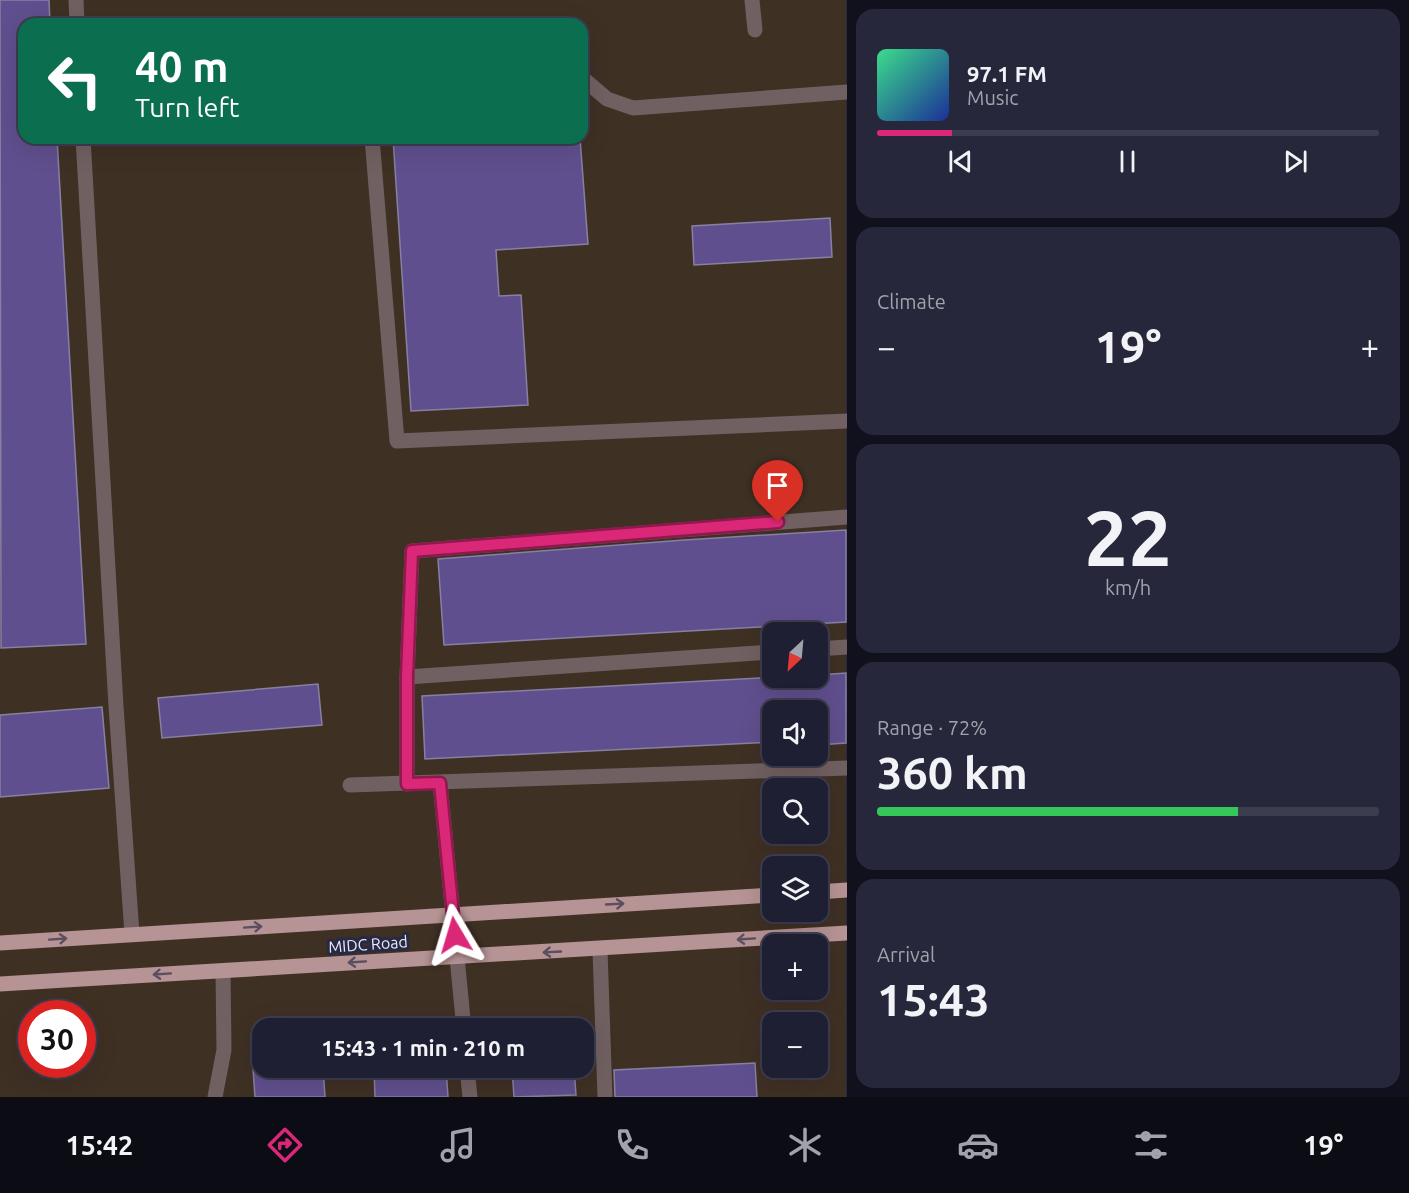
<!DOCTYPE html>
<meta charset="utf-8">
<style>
:root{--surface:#1e1f33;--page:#26273b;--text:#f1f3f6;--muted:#a1a2ac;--line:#3c3d4e;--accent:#db2777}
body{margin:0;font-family:Ubuntu,sans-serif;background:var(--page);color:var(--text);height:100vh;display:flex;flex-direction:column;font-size:22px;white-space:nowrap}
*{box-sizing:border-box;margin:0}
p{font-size:20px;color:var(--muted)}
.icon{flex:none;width:33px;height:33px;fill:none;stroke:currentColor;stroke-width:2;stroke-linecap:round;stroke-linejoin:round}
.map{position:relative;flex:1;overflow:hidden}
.sheet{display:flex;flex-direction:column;gap:9px;padding:9px;background:#10111c;width:562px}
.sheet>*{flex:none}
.hud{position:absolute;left:18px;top:18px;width:570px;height:126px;border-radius:18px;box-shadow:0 6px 24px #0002,0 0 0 2px var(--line);background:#0b6e4f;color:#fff;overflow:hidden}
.needle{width:39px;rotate:206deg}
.controls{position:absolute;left:762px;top:622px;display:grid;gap:12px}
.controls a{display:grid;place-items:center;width:66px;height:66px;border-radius:12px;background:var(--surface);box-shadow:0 6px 24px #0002,0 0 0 2px var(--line);font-size:30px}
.speed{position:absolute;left:18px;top:1000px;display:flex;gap:12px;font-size:30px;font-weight:700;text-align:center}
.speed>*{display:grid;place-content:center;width:78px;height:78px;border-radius:50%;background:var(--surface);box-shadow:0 6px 24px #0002,0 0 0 2px var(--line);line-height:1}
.speed .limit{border:9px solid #d22;background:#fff;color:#111}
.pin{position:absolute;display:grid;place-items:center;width:51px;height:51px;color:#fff;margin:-62px -26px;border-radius:50% 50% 50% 0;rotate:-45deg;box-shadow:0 0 6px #0007}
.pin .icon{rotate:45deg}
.me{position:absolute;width:66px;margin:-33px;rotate:353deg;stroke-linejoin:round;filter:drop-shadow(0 0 4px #0008)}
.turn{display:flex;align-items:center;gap:21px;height:126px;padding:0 18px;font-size:27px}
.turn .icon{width:78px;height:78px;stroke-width:2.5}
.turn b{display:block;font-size:42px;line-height:51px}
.big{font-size:45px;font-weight:600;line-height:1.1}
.sheet .widget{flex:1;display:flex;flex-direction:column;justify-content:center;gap:9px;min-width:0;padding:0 21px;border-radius:18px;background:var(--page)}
.sheet .dial{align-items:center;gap:0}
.dial b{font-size:78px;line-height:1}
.song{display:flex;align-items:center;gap:18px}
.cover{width:72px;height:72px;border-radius:9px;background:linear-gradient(135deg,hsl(150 70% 55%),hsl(230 70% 35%))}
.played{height:6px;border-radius:3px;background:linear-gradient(90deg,var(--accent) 15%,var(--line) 15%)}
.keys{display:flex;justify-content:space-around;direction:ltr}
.heat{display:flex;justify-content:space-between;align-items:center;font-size:33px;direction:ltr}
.charge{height:9px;border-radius:4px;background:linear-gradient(90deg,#34c759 72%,var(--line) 0)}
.trip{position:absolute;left:252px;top:1018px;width:342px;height:60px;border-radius:18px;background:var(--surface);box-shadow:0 6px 24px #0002,0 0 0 2px var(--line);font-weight:600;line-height:60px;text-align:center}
.tabs{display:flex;height:96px;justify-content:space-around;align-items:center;background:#0c0c14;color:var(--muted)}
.tabs .icon{width:42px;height:42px}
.tabs .on{color:var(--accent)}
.tabs b{font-size:27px;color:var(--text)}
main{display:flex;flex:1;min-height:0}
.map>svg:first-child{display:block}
.industrial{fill:#3f3024;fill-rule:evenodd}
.building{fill:#604f8e;stroke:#8780a1;stroke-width:1.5}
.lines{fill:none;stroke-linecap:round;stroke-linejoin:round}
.minor{stroke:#716061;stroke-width:15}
.major{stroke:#b69395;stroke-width:15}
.oneway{stroke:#5a4e60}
.route-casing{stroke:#8e194d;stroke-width:15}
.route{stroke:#db2777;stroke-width:10}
.labels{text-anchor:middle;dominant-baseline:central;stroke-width:6;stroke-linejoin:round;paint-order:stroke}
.street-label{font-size:16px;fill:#e7e9fb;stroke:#282944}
</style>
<main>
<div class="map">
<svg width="847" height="1097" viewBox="0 0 847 1097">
<rect width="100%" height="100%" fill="#282944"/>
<path class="industrial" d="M 0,0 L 846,0 L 846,1097 L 0,1097 ZM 24,24 L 582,24 L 582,138 L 24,138 ZM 772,633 L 818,633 L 818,678 L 772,678 ZM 772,711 L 818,711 L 818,756 L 772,756 ZM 772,789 L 818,789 L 818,834 L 772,834 ZM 772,867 L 818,867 L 818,912 L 772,912 ZM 772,945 L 818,945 L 818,990 L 772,990 ZM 32,1014 L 82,1014 L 82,1065 L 32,1065 ZM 772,1023 L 818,1023 L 818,1068 L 772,1068 ZM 262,1029 L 584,1029 L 584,1068 L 262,1068 Z"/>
<g class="building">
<polygon points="0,0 49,0 50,24 24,24 24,138 57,138 86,644 1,648"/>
<polygon points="393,138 580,138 588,244 496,250 499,296 521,295 528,405 411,411"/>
<polygon points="830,218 832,257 694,265 692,226"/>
<polygon points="846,530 846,622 444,645 438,559 684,540"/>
<polygon points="846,673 846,743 818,745 818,711 772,711 772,742 425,759 422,696 760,678 818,678 818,675"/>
<polygon points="318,684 322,725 162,738 158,698"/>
<polygon points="102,707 109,788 0,797 0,715"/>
<polygon points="755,1063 757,1097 615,1097 614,1070"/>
<polygon points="263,1068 323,1068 325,1097 255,1097 253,1069"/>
<polygon points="374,1068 446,1068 448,1097 375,1097"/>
<polygon points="512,1068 574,1068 576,1095 514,1097"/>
</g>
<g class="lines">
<g class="minor">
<polyline points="76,0 77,24"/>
<polyline points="752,0 755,30"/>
<polyline points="582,81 586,81 607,99 633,108 847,92"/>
<polyline points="83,138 116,706 132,934"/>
<polyline points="372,138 397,441 847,421"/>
<polyline points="818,649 847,647"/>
<polyline points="407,677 772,652"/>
<polyline points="440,783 464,1029"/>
<polyline points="407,784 407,677 412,551 847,517"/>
<polyline points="350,785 847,768"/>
<polyline points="600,950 605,1097"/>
<polyline points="467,1068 470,1097"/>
<polyline points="215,1097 224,1050 223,971"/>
</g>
<g class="major">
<polyline points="818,892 847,890"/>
<polyline points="0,943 772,895"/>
<path d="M 0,984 C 282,967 564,952 847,933"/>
</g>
</g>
<defs><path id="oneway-shaft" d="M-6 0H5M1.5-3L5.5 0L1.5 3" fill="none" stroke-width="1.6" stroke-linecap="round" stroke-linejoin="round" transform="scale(1.5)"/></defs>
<g class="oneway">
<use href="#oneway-shaft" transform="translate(615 904) rotate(-3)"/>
<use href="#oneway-shaft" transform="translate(253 927) rotate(-4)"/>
<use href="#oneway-shaft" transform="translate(58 939) rotate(-4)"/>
<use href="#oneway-shaft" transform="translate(746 939) rotate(176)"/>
<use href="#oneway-shaft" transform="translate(552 952) rotate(177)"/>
<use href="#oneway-shaft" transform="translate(357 962) rotate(176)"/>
<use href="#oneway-shaft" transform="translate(162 974) rotate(176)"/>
</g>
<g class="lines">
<g class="route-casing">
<polyline id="route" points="455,935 440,783 407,784 407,676 412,551 778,522"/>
</g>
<use href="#route" class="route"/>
</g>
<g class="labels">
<g class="street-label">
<text transform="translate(368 944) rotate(-4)">MIDC Road</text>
</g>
</g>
</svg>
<div class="controls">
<a><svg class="needle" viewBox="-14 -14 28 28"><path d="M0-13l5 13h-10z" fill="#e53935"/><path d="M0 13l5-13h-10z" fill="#a1a2ac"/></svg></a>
<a><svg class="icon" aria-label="sound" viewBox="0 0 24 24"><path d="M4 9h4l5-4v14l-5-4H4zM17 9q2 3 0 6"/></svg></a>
<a><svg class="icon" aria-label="search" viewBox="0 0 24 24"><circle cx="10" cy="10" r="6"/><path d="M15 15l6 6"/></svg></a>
<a><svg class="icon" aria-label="layers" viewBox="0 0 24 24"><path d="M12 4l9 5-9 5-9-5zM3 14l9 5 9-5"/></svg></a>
<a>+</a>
<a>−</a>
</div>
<div class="speed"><div class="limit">30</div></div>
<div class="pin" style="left:778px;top:522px;background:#d93025"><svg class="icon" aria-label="arrive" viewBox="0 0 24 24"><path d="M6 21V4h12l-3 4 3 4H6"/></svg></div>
<svg class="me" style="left:455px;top:935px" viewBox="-20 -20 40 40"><path d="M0-17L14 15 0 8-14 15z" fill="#db2777" stroke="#fff" stroke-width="4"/></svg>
<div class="trip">15:43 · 1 min · 210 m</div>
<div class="hud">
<div class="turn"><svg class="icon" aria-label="left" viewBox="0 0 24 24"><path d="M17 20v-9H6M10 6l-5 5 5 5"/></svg><div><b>40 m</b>Turn left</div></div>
</div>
</div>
<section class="sheet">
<div class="widget">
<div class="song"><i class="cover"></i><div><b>97.1 FM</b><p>Music</p></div></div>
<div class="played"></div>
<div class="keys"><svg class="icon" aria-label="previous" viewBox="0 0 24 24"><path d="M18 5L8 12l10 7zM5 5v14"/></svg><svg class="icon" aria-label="pause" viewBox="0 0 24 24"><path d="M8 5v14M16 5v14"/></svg><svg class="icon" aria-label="next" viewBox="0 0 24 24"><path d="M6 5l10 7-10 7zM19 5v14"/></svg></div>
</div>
<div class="widget"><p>Climate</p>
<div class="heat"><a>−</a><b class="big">19°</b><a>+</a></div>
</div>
<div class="widget dial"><b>22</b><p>km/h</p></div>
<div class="widget"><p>Range · 72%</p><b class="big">360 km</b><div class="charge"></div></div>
<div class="widget"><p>Arrival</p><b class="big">15:43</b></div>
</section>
</main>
<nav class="tabs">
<b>15:42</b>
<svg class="icon on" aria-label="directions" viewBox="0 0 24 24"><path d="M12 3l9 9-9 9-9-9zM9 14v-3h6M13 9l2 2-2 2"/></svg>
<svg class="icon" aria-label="music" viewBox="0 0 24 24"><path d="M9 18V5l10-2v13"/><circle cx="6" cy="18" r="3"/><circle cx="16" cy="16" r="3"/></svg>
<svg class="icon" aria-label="phone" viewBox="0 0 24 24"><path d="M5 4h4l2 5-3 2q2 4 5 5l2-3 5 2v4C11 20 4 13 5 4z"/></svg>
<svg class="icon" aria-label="climate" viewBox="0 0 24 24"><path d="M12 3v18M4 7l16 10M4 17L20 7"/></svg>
<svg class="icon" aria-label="car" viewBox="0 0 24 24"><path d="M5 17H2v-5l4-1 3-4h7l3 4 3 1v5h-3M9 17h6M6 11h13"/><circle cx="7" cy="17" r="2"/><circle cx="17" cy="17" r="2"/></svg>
<svg class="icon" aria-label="filters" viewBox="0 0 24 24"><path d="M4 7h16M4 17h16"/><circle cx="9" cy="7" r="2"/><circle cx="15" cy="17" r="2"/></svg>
<b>19°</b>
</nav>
